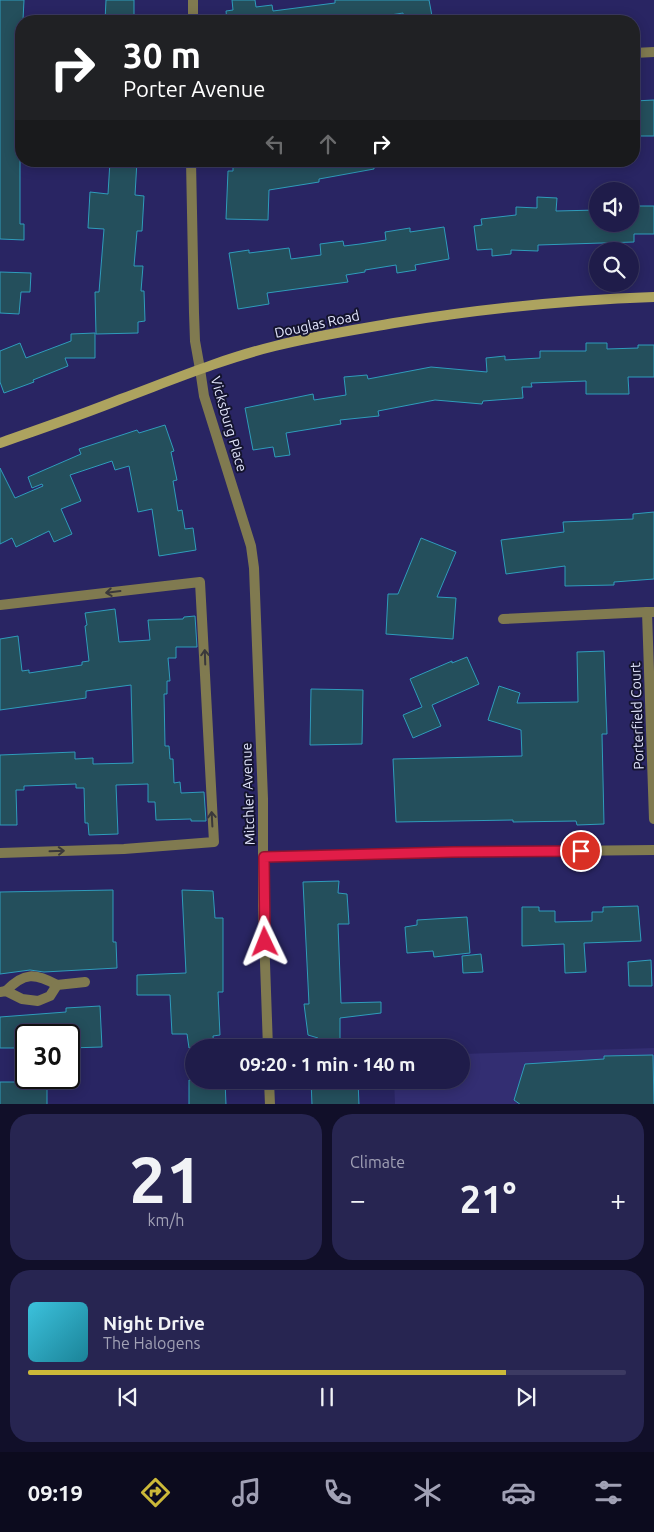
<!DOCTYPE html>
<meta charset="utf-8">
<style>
:root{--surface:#1f1c4a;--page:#272551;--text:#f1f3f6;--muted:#a1a1b5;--line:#3c3a62;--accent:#ccb939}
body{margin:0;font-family:Ubuntu,sans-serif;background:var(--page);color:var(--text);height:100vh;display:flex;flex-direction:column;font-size:19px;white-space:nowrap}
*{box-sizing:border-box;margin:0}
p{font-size:16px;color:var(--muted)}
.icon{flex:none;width:28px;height:28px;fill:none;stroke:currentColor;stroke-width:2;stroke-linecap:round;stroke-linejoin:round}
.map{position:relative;height:1104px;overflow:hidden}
.drawer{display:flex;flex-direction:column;gap:10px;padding:10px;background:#110f29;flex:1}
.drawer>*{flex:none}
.hud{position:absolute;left:15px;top:15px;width:625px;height:152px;border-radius:20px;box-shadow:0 2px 12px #0003,0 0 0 1px var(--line);background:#202124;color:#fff;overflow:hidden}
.buttons{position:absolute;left:589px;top:182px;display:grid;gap:10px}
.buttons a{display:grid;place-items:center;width:50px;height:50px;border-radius:50%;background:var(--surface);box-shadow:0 2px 12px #0003,0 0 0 1px var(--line);font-size:25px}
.speed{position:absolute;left:15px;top:1024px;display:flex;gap:10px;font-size:25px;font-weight:700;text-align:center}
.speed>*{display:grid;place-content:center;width:65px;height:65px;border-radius:50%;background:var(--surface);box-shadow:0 2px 12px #0003,0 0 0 1px var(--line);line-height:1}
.speed .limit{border:2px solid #111;border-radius:8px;background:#fff;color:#111}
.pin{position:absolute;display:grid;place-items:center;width:42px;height:42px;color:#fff;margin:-21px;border:2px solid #fff;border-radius:50%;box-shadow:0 1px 5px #0007}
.me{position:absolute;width:55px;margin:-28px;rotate:358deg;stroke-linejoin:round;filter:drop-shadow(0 0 4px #0008)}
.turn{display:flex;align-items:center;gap:18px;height:105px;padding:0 25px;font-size:22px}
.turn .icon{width:65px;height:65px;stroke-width:2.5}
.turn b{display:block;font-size:35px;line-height:42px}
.lanes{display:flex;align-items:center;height:48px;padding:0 25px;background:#0003;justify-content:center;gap:25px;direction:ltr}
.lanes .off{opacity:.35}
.big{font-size:38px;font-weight:600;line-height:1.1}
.drawer .widget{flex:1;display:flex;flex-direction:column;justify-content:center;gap:8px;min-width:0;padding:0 18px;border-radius:20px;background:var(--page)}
.drawer .dial{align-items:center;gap:0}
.dial b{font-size:65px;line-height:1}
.song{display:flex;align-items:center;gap:15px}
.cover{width:60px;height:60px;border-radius:8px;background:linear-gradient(135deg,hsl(190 70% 55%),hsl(190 70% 35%))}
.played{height:5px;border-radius:2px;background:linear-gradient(90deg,var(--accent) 80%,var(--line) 80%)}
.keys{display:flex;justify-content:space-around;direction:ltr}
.heat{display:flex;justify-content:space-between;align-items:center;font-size:28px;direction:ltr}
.drawer .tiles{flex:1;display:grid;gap:10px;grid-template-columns:1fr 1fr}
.widget:last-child{grid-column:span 2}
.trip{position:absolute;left:185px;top:1039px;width:285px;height:50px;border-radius:25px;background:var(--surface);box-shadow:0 2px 12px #0003,0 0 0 1px var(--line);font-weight:600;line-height:50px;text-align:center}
.tabs{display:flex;height:80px;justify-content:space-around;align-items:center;background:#0c0b1e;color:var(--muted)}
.tabs .icon{width:35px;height:35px}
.tabs .on{color:var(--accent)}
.tabs b{font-size:22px;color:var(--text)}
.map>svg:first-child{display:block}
.built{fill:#332e72}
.building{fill:#244f5c;stroke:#2f9cbb}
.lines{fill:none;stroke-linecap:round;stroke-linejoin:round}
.lane{stroke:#807a50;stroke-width:10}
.street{stroke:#807a50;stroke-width:10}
.secondary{stroke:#ada35f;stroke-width:10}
.oneway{stroke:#3a383b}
.route-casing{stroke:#92132f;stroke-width:12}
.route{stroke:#e11d48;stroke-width:9}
.labels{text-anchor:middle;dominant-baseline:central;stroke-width:4;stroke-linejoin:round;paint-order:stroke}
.street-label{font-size:14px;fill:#e4e7fe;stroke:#14142f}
</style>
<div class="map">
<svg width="654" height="1105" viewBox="0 0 654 1105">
<rect width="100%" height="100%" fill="#292563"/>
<polygon class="built" points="654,1048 654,1104 395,1104 394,1080 461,1080 461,1054"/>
<g class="building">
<polygon points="0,0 24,0 23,20 21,20 20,168 20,224 24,224 24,240 0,239"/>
<polygon points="106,0 134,0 134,21 105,21"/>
<polygon points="232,0 255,0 256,7 272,5 273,11 335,3 335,0 429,0 432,16 404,20 403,13 359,20 359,21 227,21 226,11 233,10"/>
<polygon points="654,100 654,136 634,136 634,101"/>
<polygon points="110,161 137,161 135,195 144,196 142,231 137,231 134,266 143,266 141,291 144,291 145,321 138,322 138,333 96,334 95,292 99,292 104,229 88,228 90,192 108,194"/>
<polygon points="233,161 374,161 374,169 319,179 319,182 269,190 268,220 226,219 228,171 233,171"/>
<polygon points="537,197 557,198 556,211 598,210 598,224 630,224 630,206 654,206 654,234 634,234 634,242 538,245 538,251 511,250 511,254 492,256 492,249 477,250 474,226 482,225 481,219 516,215 516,207 537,208"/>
<polygon points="444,227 449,259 415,265 416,270 397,273 396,265 365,270 365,272 346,275 348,282 267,293 269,304 238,309 229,253 249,250 249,253 289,248 291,259 321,255 320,244 343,241 344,246 360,244 386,240 385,232 410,228 410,232"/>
<polygon points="0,272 31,273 30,292 21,292 19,314 0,313"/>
<polygon points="95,333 95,358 65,358 68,366 33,380 34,382 4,393 0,382 0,351 20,343 26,358 71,341 71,334"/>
<polygon points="586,343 607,343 607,349 638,348 638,345 654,345 654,377 628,377 629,394 586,394 586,381 531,383 532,387 522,387 523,398 483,401 482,404 435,400 378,411 379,416 340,420 341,424 286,433 290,455 275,457 273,447 253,450 245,408 313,394 314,400 346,395 344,377 367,375 368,379 431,367 487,372 486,358 505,356 505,360 540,358 540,351 586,351"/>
<polygon points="165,425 174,451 171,452 177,480 173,481 178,511 182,510 185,529 193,528 196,550 159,556 152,509 138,512 129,466 115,470 112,461 70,475 81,501 61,509 72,534 54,542 49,531 16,547 12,538 0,544 0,468 15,498 43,486 42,484 32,488 28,477 81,454 79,449 137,430 139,433"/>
<polygon points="654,512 654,579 614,582 614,585 565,586 565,566 506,574 501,540 564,532 563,522 633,519 633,514"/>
<polygon points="421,538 456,552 437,597 456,598 453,639 386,634 388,594 398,594"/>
<polygon points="115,609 119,642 150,640 148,620 183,619 184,617 195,616 197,647 176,647 176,658 168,658 170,681 167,681 167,694 164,694 165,746 169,746 170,759 173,759 174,783 180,782 181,793 204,792 206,821 191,821 191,819 156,820 155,802 148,802 148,784 116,785 118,834 89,835 88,823 85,823 84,788 76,788 76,784 24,786 24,790 16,790 17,825 0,825 0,755 75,752 75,759 93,758 93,764 133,763 131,685 86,691 86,698 0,710 0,639 18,636 22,671 29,670 29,673 82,665 82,662 89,661 85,626 87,625 85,613"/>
<polygon points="604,651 607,734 602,734 604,824 577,825 576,821 513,822 513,820 396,822 393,759 522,756 521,730 488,720 499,686 520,693 517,703 578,702 577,652"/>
<polygon points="467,657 479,684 432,705 441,726 413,738 403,715 422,707 410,679 452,661 452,663"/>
<polygon points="311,689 363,690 362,744 310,745"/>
<polygon points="339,881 338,893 347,894 349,924 338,924 341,1003 381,1002 381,1013 340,1018 340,1048 318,1048 318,1038 308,1035 304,1004 309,1004 303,882"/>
<polygon points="113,890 113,942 116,942 117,968 44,972 30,970 0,974 0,892"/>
<polygon points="182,890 213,891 215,918 223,918 223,992 218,992 220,1035 213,1036 214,1048 189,1048 187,1034 172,1034 170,995 137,995 137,975 186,973"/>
<polygon points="638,906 641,941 584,943 586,972 565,973 564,944 522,946 522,907 539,907 539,911 555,911 555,922 592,921 592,912 603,912 603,907"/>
<polygon points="467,917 470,953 434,957 433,951 407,953 405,927 417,925 417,920"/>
<polygon points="481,954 483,972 463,973 462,956"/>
<polygon points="651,960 652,986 629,986 628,962"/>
<polygon points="100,1006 102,1047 69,1048 69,1035 26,1035 26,1048 0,1048 0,1017 66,1012 66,1008"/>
<polygon points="653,1055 654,1105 521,1105 514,1100 525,1064 604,1059 604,1056"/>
<polygon points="19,1078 47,1078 47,1105 0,1105 0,1082 19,1082"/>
<polygon points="189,1080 225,1080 226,1105 189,1105"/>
<polygon points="311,1080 358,1080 359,1105 312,1105"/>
</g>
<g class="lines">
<g class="lane">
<path d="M 6,991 C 24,972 35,973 57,985"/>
<polyline points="0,992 6,991 22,999 38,1001 50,996 57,985 85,982"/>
</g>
<g class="street">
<polyline points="193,21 193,0"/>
<polyline points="634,53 654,52"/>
<polyline points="191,161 194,313 195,341 200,369 204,396 251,546 254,568 263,799 263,906 268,1048"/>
<polyline points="0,605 200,582 214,842 124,849 0,853"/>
<polyline points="654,612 647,612 654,819"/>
<polyline points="503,619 647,612"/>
<polyline points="264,857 453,852 654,850"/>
<polyline points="269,1080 270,1105"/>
</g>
<path class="secondary" d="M 0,443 C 40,429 81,415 121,399 C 172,380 222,359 275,346 C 314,336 354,330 394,323 C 480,309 567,300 654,297"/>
</g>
<defs><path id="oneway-shaft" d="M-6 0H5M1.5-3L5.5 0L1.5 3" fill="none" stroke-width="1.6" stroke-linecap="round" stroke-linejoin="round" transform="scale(1.25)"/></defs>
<g class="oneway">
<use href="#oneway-shaft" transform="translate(113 592) rotate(173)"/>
<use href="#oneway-shaft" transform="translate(205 657) rotate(-92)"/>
<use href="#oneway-shaft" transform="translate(212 819) rotate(-93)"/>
<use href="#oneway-shaft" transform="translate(57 851) rotate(-2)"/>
</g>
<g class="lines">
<g class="route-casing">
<polyline id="route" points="265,942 264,857 453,852 581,851"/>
</g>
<use href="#route" class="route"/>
</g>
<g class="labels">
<g class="street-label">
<text transform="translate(317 324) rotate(-12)">Douglas Road</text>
<text transform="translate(229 424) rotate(74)">Vicksburg Place</text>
<text transform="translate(637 716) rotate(-92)">Porterfield Court</text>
<text transform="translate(248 794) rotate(-92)">Mitchler Avenue</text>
</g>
</g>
</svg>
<div class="buttons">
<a><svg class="icon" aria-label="sound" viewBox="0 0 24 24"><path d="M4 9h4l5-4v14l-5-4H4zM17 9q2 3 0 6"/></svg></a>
<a><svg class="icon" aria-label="search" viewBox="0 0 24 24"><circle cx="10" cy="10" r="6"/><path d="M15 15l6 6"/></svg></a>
</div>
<div class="speed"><div class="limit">30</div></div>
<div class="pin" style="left:581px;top:851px;background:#d93025"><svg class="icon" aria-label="arrive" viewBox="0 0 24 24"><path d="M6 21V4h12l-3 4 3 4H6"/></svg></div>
<svg class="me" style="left:265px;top:942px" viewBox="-20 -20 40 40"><path d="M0-17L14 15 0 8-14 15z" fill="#e11d48" stroke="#fff" stroke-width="4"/></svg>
<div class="trip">09:20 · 1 min · 140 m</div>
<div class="hud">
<div class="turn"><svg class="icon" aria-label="right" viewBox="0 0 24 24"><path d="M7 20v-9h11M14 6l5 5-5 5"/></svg><div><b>30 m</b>Porter Avenue</div></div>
<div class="lanes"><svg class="icon off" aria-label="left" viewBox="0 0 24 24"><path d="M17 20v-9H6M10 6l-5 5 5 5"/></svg><svg class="icon off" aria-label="ahead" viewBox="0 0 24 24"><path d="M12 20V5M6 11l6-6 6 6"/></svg><svg class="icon" aria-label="right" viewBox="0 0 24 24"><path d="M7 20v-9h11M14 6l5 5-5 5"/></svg></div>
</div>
</div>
<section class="drawer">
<div class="tiles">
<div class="widget dial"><b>21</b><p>km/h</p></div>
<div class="widget"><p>Climate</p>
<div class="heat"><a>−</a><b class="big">21°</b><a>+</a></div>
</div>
<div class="widget">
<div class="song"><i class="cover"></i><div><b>Night Drive</b><p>The Halogens</p></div></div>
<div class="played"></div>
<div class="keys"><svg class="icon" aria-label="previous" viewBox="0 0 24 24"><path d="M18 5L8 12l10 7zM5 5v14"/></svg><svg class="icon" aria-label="pause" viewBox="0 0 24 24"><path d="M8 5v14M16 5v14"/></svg><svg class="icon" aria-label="next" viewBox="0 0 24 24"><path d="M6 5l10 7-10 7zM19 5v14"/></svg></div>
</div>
</div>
</section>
<nav class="tabs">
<b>09:19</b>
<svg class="icon on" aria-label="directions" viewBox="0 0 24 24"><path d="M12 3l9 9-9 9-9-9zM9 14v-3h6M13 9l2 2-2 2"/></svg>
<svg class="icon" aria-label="music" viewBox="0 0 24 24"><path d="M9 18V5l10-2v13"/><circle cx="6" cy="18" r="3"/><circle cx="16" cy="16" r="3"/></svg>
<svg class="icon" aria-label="phone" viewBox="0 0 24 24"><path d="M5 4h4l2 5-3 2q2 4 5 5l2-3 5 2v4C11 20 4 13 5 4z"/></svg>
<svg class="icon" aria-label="climate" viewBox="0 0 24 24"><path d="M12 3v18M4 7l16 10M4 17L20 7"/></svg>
<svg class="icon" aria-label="car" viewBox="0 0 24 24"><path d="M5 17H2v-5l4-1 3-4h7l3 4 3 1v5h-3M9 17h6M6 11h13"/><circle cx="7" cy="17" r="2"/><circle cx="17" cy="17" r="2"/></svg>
<svg class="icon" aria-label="filters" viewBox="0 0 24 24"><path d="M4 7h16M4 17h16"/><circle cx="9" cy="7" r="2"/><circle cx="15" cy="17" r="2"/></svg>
</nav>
